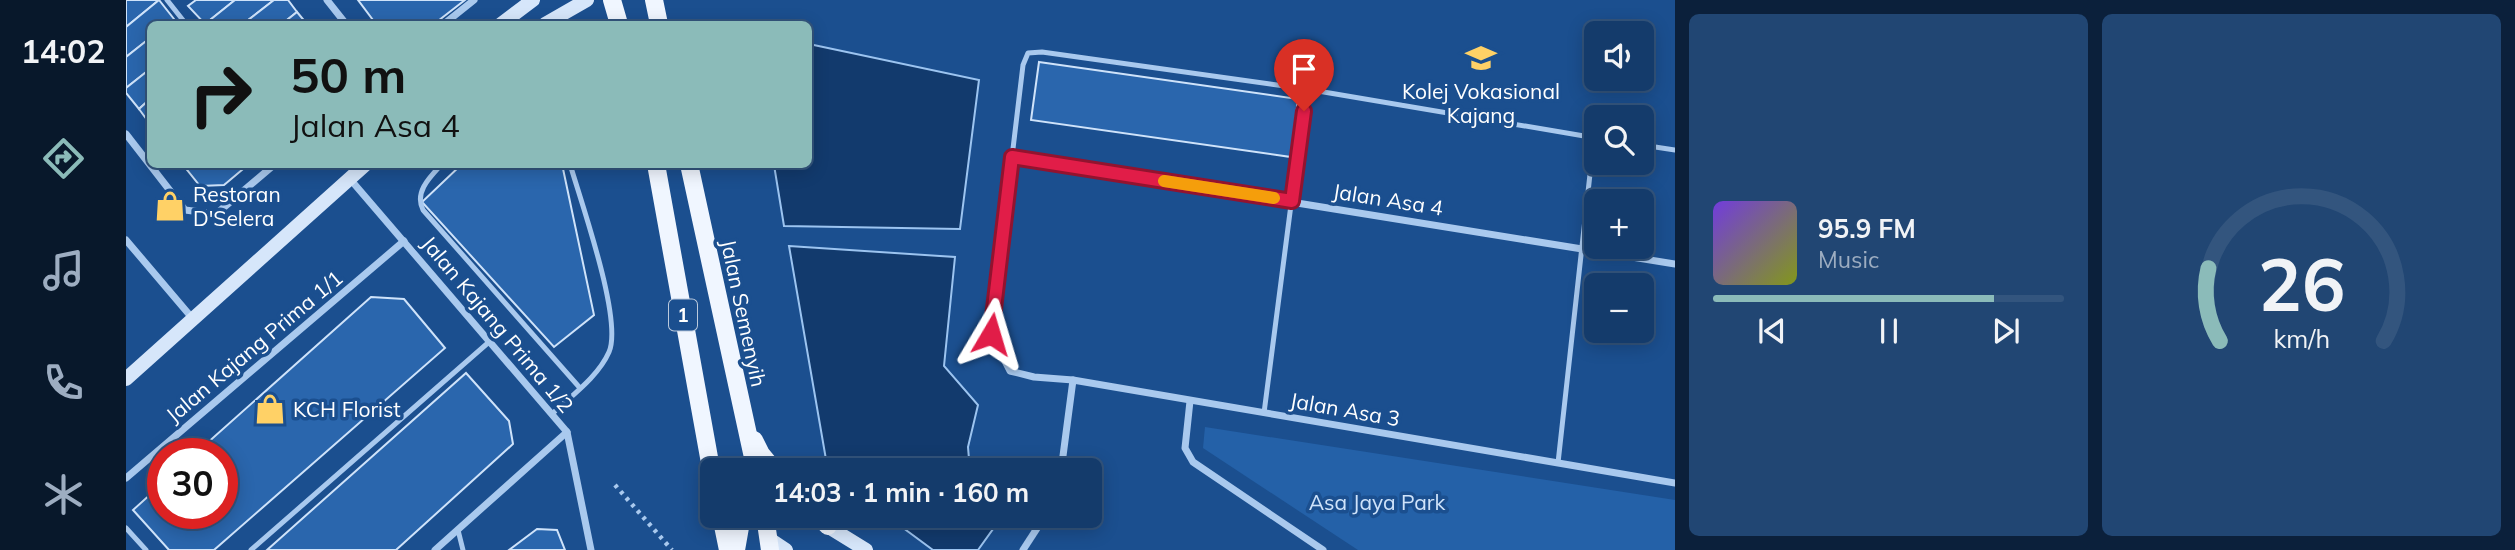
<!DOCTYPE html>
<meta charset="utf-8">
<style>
:root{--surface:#143b6b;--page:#214673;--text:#f1f3f6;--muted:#9dadc1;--line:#33557e;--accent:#8bbbb9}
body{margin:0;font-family:Mulish,sans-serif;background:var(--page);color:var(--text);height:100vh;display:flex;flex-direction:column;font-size:26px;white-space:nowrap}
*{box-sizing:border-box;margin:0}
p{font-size:23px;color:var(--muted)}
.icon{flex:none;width:38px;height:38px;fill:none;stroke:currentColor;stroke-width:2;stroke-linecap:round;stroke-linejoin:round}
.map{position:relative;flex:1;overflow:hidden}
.details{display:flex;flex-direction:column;gap:14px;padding:14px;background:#0b203b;width:840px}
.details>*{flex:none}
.top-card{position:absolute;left:21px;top:21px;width:665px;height:147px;border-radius:10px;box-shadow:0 4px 18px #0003,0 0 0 2px var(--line);background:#8bbbb9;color:#111;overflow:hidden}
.buttons{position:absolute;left:1458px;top:21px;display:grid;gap:14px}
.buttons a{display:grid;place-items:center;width:70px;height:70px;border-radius:10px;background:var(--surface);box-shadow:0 4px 18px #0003,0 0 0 2px var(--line);font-size:35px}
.speed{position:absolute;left:21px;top:438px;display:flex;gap:14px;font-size:35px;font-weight:700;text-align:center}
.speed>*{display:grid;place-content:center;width:91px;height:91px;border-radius:50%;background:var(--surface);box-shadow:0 4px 18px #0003,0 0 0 2px var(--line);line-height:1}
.speed .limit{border:10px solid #d22;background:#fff;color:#111}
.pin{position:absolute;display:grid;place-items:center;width:60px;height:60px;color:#fff;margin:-72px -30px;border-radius:50% 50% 50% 0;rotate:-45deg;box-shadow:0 0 7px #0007}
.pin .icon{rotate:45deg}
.me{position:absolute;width:77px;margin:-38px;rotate:7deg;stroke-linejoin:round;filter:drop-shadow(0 0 5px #0008)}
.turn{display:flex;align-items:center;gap:24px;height:147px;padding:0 28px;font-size:32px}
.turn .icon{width:91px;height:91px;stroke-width:2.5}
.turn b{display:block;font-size:49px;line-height:60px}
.details .widget{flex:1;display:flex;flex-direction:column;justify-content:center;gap:10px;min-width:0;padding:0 24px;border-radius:10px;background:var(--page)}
.details .dial{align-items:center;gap:0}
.dial svg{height:182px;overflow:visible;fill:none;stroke:var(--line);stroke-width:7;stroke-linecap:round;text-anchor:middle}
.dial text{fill:var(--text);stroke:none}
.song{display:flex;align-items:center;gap:21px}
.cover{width:84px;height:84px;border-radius:10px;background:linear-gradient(135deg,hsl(260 70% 55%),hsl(70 70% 35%))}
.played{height:7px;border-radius:4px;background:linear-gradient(90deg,var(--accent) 80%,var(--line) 80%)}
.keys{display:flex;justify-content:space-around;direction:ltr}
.details .tiles{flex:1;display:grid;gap:14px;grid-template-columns:repeat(2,1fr)}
.trip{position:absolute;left:574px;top:458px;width:402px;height:70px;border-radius:10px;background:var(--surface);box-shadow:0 4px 18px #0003,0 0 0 2px var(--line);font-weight:700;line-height:70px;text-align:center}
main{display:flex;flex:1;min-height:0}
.menu{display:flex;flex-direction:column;width:126px;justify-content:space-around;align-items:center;background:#08182b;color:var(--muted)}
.menu .icon{width:49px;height:49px}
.menu .selected{color:var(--accent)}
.menu b{font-size:32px;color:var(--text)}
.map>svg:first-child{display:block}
.green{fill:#2461a8}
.water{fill:#123a6d;stroke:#9cc4f0;stroke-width:2}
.building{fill:#2a66ad;stroke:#cfe3fa;stroke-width:2}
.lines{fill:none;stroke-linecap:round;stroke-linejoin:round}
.path{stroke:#a9c9ee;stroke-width:4.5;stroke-dasharray:3.5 5;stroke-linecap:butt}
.lane{stroke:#a9c9ee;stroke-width:5}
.street{stroke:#a9c9ee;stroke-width:7}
.secondary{stroke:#d6e6fa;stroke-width:14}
.primary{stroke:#f0f6ff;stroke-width:18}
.route-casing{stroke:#92132f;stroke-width:18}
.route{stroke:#e11d48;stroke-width:12}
.slow{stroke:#f59e0b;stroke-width:12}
.labels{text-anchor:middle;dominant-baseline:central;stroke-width:7;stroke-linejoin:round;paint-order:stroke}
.shield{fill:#1b4f8f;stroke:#bbcadd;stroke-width:2}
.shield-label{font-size:19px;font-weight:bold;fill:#fff}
.poi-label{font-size:21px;fill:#fff;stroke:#1b4f8f;text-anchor:start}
.street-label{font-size:21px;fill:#fff;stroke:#1b4f8f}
.park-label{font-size:21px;fill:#cfe3fa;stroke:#1b4f8f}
</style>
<main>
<nav class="menu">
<b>14:02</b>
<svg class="icon selected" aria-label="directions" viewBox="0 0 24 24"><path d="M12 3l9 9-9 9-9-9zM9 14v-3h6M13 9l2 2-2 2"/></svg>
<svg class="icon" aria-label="music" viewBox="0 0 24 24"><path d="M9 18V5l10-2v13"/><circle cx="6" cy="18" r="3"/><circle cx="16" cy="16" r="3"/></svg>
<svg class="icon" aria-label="phone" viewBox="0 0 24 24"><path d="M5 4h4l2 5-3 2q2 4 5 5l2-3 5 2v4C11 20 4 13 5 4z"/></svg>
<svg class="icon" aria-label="climate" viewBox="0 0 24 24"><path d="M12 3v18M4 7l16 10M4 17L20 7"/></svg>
</nav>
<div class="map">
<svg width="1549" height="550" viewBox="0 0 1549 550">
<rect width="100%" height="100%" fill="#1b4f8f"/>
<polygon class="green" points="1079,427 1549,500 1549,550 1232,550 1077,448"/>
<g class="water">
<polygon points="683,44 853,80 834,229 658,226 648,165 682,164"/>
<polygon points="663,246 829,257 818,366 852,405 842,447 844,471 702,471"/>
<polygon points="761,516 862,516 867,529 852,550 807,550"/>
</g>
<g class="building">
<polygon points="0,0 33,0 0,27"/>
<polygon points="33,0 48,19 42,24 24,24 24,38 0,57 0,27"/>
<polygon points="70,0 109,0 79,24 62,6"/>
<polygon points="109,0 148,0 117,24 79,24"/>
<polygon points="148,0 162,0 171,12 156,24 117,24"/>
<polygon points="232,0 339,0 308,24 250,24"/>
<polygon points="171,12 181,24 156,24"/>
<polygon points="24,38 24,69 0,88 0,57"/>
<polygon points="913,62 1172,99 1165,157 905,120"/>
<polygon points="24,69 24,99 13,109 0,93 0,88"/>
<polygon points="24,99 24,124 13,109"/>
<polygon points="60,164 123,164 98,185 74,186 58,166"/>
<polygon points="336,164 436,164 468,315 428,347 296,202"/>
<polygon points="245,297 278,299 319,348 88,550 43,550 7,510 37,483 37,513 96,513 96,453 70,453"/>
<polygon points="340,373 383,421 387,444 270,550 141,550"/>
<polygon points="411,529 431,530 439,550 383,550"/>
</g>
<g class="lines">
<polyline class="path" points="489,485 546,550"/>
<g class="lane">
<polyline points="41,0 60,24"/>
<polyline points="1516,145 1549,150"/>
<polyline points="886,157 897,65 902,53 916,52 1180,89 1470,138"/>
<path d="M 316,164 C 304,177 288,192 297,210 L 454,388"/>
<polyline points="1138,413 1180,89"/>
<path d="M 426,414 C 445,396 472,377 483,352 C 497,320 455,202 444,164"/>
<polyline points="1432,463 1468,138"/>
<polyline points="0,528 20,550"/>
<polyline points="332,530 337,550"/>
<polyline points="125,550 363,342"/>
</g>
<g class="street">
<polyline points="201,0 220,24"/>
<polyline points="318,24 348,0"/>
<polyline points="0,134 59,210 90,214 149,164"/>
<polyline points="224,179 441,432 465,550"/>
<polyline points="0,240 67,319"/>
<polyline points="1549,264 886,157 865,334 884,371 908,377 947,380 1549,483"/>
<polyline points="1064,401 1059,448 1067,462 1197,550"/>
<polyline points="935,471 947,380"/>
<polyline points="0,478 278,241"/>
<polyline points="309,550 441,432"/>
<polyline points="897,550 919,516"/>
</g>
<g class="secondary">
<polyline points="375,24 407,0"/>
<polyline points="419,24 461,0"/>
<polyline points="0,379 240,164"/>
<polyline points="693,521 740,550"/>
<polyline points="642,538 660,550"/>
</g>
<g class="primary">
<polyline points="486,0 493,24"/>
<polyline points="528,0 533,24"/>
<polyline points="530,164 586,474"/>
<polyline points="563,164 630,471"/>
<polyline points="628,440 635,454 649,471"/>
<polyline points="595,516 602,550"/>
<polyline points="639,516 644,550"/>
<polyline points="692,516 702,526"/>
<polyline points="610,550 616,516"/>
</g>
</g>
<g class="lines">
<g class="route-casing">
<polyline id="route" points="865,334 886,157 1166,201 1178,111"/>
</g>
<use href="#route" class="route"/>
<polyline class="slow" points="1038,181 1148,198"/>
</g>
<defs>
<g id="university-bare" transform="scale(2.415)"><path d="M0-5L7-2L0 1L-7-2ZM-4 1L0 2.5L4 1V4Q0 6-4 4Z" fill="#ffd166" stroke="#1b4f8f" stroke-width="2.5" paint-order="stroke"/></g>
<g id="shop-bare" transform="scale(2.415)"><path d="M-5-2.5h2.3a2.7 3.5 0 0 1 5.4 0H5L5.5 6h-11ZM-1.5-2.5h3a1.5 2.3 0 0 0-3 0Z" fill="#ffd166" stroke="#1b4f8f" stroke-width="2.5" paint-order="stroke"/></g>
</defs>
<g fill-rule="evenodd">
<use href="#university-bare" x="1355" y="58"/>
<use href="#shop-bare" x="44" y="206"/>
<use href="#shop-bare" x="144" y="409"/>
</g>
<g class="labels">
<rect class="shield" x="543" y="299.5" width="28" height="31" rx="5"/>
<g class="shield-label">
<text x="557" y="315">1</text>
</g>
<g class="poi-label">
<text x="1355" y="91" text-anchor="middle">Kolej Vokasional<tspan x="1355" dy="24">Kajang</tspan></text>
<text x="67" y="194">Restoran<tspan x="67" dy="24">D'Selera</tspan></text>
<text x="167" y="409">KCH Florist</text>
</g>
<g class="street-label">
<text transform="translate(1262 199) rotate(9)">Jalan Asa 4</text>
<text transform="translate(618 313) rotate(78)">Jalan Semenyih</text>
<text transform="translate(372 324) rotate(50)">Jalan Kajang Prima 1/2</text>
<text transform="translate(128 346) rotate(-40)">Jalan Kajang Prima 1/1</text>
<text transform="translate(1219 409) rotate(10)">Jalan Asa 3</text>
</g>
<g class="park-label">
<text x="1251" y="502">Asa Jaya Park</text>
</g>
</g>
</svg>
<div class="buttons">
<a><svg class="icon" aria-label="sound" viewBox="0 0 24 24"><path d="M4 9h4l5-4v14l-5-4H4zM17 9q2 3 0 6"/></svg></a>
<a><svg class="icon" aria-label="search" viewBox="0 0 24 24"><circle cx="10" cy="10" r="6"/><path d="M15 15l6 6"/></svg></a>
<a>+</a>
<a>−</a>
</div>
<div class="speed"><div class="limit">30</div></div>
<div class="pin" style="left:1178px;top:111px;background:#d93025"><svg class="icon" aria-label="arrive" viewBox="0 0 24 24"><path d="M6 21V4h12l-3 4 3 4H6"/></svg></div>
<svg class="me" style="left:865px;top:334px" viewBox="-20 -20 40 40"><path d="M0-17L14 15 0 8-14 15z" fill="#e11d48" stroke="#fff" stroke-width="4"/></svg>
<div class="trip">14:03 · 1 min · 160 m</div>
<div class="top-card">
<div class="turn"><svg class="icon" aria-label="right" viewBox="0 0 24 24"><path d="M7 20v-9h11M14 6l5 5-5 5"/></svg><div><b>50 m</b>Jalan Asa 4</div></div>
</div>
</div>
<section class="details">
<div class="tiles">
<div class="widget">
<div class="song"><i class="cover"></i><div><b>95.9 FM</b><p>Music</p></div></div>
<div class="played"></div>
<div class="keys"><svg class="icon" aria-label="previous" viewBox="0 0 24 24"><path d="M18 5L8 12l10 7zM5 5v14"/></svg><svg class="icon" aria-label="pause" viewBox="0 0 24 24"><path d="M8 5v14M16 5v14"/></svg><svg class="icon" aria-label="next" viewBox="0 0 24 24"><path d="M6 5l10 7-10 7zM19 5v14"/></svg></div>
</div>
<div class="widget dial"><svg viewBox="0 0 100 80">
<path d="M14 69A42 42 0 1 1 86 69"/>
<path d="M14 69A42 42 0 0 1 9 37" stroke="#8bbbb9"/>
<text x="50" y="56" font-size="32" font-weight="700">26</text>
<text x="50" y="72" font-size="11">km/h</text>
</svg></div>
</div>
</section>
</main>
